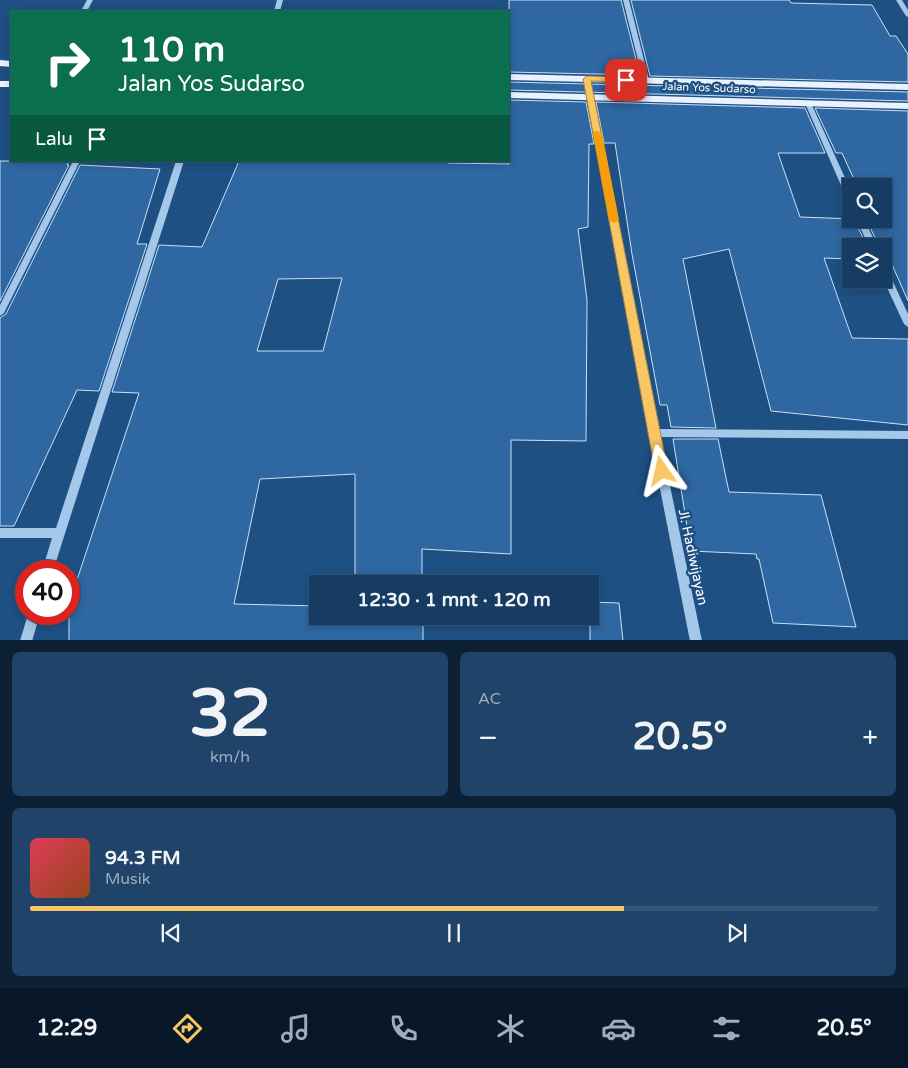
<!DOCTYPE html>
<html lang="id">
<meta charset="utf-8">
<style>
:root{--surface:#163c63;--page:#1f4369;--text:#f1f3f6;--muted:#9eadbe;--line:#355678;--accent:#f8c665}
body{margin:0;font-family:"Varela Round",sans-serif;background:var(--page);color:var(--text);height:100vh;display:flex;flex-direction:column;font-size:19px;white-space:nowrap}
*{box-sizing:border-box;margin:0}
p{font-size:16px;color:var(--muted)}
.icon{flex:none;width:28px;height:28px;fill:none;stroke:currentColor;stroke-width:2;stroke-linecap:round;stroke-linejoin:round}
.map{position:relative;height:640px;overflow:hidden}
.drawer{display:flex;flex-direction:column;gap:12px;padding:12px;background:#0c2136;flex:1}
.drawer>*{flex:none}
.guide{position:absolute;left:10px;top:10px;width:500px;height:152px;border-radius:0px;box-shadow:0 2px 8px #0003,0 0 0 1px var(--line);background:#0b6e4f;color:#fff;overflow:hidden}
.buttons{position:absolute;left:842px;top:178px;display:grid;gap:10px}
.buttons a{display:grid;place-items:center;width:50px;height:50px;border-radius:0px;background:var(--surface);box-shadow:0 2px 8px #0003,0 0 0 1px var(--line);font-size:25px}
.speed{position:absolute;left:15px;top:560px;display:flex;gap:10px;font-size:25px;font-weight:700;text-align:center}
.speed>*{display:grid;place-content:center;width:65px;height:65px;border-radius:50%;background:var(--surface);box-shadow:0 2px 8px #0003,0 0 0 1px var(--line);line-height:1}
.speed .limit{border:8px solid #d22;background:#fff;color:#111}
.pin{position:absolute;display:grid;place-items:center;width:42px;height:42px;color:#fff;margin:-21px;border-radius:10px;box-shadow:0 2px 8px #0006}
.me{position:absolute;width:55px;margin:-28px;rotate:349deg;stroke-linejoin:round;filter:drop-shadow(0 0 4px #0008)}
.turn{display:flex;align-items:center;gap:18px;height:105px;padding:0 25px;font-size:22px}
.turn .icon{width:65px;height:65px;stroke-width:2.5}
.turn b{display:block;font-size:35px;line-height:42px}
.then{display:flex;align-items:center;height:48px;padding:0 25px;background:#0003;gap:10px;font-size:19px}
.big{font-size:38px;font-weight:700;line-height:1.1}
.drawer .widget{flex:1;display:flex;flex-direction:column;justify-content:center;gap:8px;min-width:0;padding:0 18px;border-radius:8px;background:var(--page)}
.drawer .dial{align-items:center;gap:0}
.dial b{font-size:65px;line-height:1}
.song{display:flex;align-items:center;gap:15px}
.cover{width:60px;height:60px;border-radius:8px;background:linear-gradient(135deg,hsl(350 70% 55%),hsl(20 70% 35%))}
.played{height:5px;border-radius:2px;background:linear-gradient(90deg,var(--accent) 70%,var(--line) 70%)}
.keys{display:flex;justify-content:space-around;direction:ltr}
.heat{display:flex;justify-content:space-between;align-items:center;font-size:28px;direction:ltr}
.drawer .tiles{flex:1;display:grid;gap:12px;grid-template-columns:1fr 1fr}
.widget:last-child{grid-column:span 2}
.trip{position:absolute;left:309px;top:575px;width:290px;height:50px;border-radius:0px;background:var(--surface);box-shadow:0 2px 8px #0003,0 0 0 1px var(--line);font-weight:700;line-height:50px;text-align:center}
.menu{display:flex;height:80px;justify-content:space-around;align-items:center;background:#091828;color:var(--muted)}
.menu .icon{width:35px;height:35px}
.menu .on{color:var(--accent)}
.menu b{font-size:22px;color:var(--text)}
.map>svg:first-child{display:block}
.building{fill:#2e67a1;stroke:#cae1f7;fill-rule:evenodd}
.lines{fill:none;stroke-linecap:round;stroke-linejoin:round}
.minor{fill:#a5c8ea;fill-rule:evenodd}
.major{fill:#e9f2fe;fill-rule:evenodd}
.route{fill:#f8c665;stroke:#a18142}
.slow{fill:#f59e0b}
.labels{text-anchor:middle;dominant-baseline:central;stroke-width:5;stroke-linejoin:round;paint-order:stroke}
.far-street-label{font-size:11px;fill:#fff;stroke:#1e5084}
.street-label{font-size:14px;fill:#fff;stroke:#1e5084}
</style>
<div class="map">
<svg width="908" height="641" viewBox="0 0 908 641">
<rect width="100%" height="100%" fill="#1e5084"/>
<g class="building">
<polygon points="509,0 621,0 640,75 509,72"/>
<polygon points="631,0 789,0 791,3 872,5 890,36 896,36 908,54 908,82 650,76"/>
<polygon points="509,82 908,92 908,101 509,90"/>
<path d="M 509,100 L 586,102 L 594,144 L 589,144 L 588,227 L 578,229 L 587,300 L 586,441 L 511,440 L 511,554 L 422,549 L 422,584 L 335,584 L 336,576 L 355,575 L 355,474 L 260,479 L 234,604 L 318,606 L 318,616 L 423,616 L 423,641 L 69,641 L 69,604 L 139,393 L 112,392 L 159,245 L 202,247 L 239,161 L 448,161 L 448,163 L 509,164 ZM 342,278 L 323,351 L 257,351 L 278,279 Z"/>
<polygon points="596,102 805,108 825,153 778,153 800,217 854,219 867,246 851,246 851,259 824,258 852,338 908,339 908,425 771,411 729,249 683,259 716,428 671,427 667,405 660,405 632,254 615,143 604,143"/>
<polygon points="815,108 908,111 908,301 890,260 884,260 884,246 879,246 866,219 884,219 884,186 857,186 842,153 836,153"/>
<polygon points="0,161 69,161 67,165 69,165 0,301"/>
<polygon points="80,165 160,169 137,244 147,244 99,391 77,390 14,526 0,526 0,318 6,314"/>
<polygon points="673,439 718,439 729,492 821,495 856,627 773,623 759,559 757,559 756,554 691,551"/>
<polygon points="590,602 619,603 623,641 590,641"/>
</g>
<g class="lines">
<g class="minor">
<polygon points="87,0 93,0 87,11 81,11"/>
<polygon points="277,0 283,0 280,11 274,11"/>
<polygon points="623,0 629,0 649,80 648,81 644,81 643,80"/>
<polygon points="896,0 902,0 908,10 908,17 906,16"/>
<polygon points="590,95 593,97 658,429 908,431 908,439 660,437 702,641 690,641 649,433 587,97"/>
<polygon points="808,101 811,103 851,191 851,201 847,199 805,103"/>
<polygon points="73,161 80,161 4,313 0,316 0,305"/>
<polygon points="176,161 184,161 53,571 42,571 52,538 0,538 0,528 56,528"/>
<polygon points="856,219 864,219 877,246 869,246"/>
<polygon points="884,268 888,271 908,314 908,327 904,324 883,279"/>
<polygon points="28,614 40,614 32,641 20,641"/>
</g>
<g class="major">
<polygon points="0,60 11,61 11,67 0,66"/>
<polygon points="509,74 908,84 908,90 509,80"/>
<rect x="0" y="81" width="11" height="6"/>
<polygon points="509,92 908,103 908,109 509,98"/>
</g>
</g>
<polygon class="route" points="587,76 626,77 631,80 626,82 591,81 668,471 666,475 662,476 657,475 655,471 583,79"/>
<polygon class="slow" points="594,131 597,131 602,133 619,220 614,223 609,220 593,133"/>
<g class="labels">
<g class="far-street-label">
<text transform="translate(709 88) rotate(2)">Jalan Yos Sudarso</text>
</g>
<g class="street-label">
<text transform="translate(693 557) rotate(78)">Jl. Hadiwijayan</text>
</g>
</g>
</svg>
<div class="buttons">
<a><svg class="icon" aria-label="search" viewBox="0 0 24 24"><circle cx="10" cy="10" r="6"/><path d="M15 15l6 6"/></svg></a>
<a><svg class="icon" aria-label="layers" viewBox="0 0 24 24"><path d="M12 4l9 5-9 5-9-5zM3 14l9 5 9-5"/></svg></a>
</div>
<div class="speed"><div class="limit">40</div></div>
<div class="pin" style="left:626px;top:80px;background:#d93025"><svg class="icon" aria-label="arrive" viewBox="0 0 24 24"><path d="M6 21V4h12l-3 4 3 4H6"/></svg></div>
<svg class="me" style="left:662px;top:471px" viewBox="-20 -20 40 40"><path d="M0-17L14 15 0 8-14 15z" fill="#f8c665" stroke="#fff" stroke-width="4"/></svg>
<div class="trip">12:30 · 1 mnt · 120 m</div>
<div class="guide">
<div class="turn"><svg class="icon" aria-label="right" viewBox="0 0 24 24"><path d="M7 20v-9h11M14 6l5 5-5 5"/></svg><div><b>110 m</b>Jalan Yos Sudarso</div></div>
<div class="then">Lalu<svg class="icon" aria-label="arrive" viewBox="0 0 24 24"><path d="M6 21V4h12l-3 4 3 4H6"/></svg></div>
</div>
</div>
<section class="drawer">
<div class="tiles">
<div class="widget dial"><b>32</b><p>km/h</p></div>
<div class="widget"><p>AC</p>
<div class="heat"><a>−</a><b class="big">20.5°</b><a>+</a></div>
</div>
<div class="widget">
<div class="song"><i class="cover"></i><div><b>94.3 FM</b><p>Musik</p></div></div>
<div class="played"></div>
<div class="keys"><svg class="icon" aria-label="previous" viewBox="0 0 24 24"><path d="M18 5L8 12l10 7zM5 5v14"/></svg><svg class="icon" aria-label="pause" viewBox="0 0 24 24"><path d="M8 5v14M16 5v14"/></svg><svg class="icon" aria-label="next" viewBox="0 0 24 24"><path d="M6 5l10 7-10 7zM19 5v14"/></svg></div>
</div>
</div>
</section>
<nav class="menu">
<b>12:29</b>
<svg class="icon on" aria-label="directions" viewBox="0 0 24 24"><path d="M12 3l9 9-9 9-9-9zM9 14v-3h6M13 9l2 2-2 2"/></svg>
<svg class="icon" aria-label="music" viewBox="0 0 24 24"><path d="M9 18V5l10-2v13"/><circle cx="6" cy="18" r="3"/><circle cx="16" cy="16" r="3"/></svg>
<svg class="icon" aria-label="phone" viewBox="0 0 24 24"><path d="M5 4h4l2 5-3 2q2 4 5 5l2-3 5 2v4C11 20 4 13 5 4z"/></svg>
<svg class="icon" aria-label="climate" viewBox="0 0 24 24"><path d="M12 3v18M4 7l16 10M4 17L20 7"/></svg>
<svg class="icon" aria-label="car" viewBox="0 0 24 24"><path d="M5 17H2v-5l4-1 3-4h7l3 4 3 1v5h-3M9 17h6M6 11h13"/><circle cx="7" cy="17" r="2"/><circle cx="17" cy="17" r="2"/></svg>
<svg class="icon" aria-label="filters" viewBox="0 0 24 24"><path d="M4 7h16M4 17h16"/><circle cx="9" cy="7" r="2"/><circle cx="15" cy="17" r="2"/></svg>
<b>20.5°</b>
</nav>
